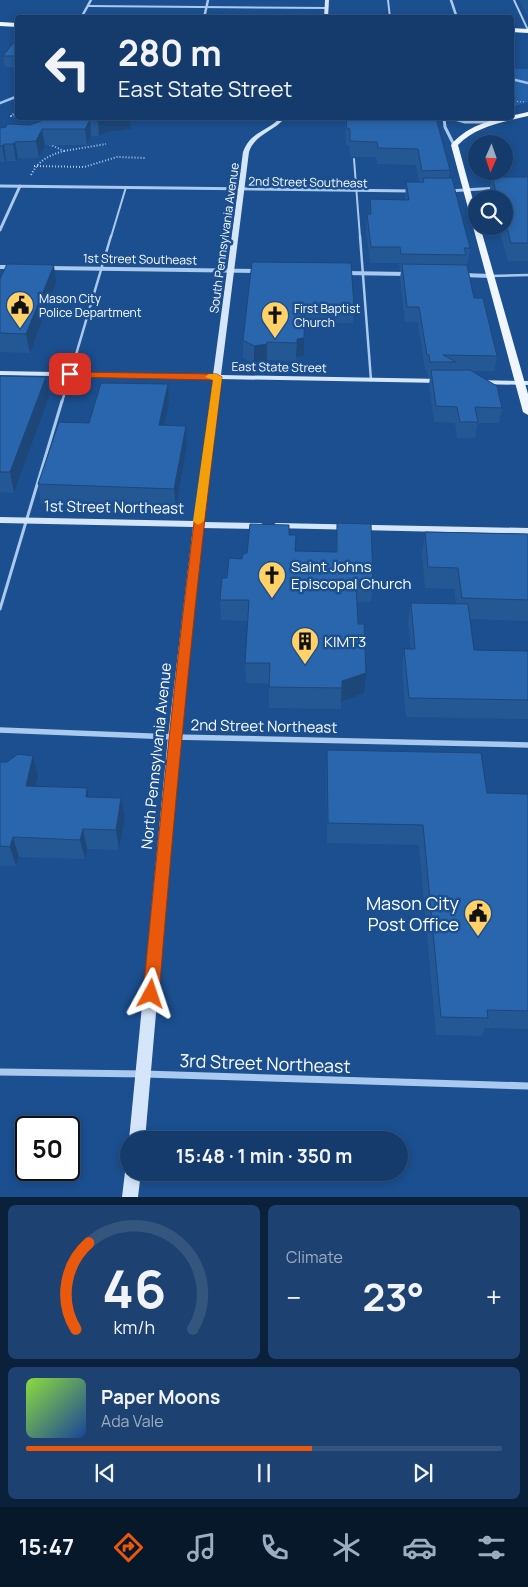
<!DOCTYPE html>
<meta charset="utf-8">
<style>
:root{--surface:#143b6b;--page:#1d4271;--text:#f1f3f6;--muted:#9dadc1;--line:#33557e;--accent:#ea580c}
body{margin:0;font-family:Manrope,sans-serif;background:var(--page);color:var(--text);height:100vh;display:flex;flex-direction:column;font-size:19px;white-space:nowrap}
*{box-sizing:border-box;margin:0}
p{font-size:16px;color:var(--muted)}
.icon{flex:none;width:28px;height:28px;fill:none;stroke:currentColor;stroke-width:2;stroke-linecap:round;stroke-linejoin:round}
.map{position:relative;height:1197px;overflow:hidden}
.drawer{display:flex;flex-direction:column;gap:8px;padding:8px;background:#0b203b;flex:1}
.drawer>*{flex:none}
.hud{position:absolute;left:15px;top:15px;width:499px;height:105px;border-radius:5px;box-shadow:0 2px 8px #0003,0 0 0 1px var(--line);background:#143b6b;color:var(--text);overflow:hidden}
.needle{width:32px;rotate:182deg}
.controls{position:absolute;left:468px;top:135px;display:grid;gap:10px}
.controls a{display:grid;place-items:center;width:45px;height:45px;border-radius:50%;background:var(--surface);box-shadow:0 2px 8px #0003,0 0 0 1px var(--line);font-size:25px}
.speed{position:absolute;left:15px;top:1116px;display:flex;gap:10px;font-size:25px;font-weight:700;text-align:center}
.speed>*{display:grid;place-content:center;width:65px;height:65px;border-radius:50%;background:var(--surface);box-shadow:0 2px 8px #0003,0 0 0 1px var(--line);line-height:1}
.speed .limit{border:2px solid #111;border-radius:8px;background:#fff;color:#111}
.pin{position:absolute;display:grid;place-items:center;width:42px;height:42px;color:#fff;margin:-21px;border-radius:10px;box-shadow:0 2px 8px #0006}
.me{position:absolute;width:55px;margin:-28px;rotate:5deg;stroke-linejoin:round;filter:drop-shadow(0 0 4px #0008)}
.turn{display:flex;align-items:center;gap:18px;height:105px;padding:0 20px;font-size:22px}
.turn .icon{width:65px;height:65px;stroke-width:2.5}
.turn b{display:block;font-size:35px;line-height:42px}
.big{font-size:38px;font-weight:700;line-height:1.1}
.drawer .widget{flex:1;display:flex;flex-direction:column;justify-content:center;gap:8px;min-width:0;padding:0 18px;border-radius:8px;background:var(--page)}
.drawer .dial{align-items:center;gap:0}
.dial svg{height:130px;overflow:visible;fill:none;stroke:var(--line);stroke-width:7;stroke-linecap:round;text-anchor:middle}
.dial text{fill:var(--text);stroke:none}
.song{display:flex;align-items:center;gap:15px}
.cover{width:60px;height:60px;border-radius:8px;background:linear-gradient(135deg,hsl(90 70% 55%),hsl(220 70% 35%))}
.played{height:5px;border-radius:2px;background:linear-gradient(90deg,var(--accent) 60%,var(--line) 60%)}
.keys{display:flex;justify-content:space-around;direction:ltr}
.heat{display:flex;justify-content:space-between;align-items:center;font-size:28px;direction:ltr}
.drawer .tiles{flex:1;display:grid;gap:8px;grid-template-columns:1fr 1fr}
.widget:last-child{grid-column:span 2}
.trip{position:absolute;left:120px;top:1131px;width:288px;height:50px;border-radius:25px;background:var(--surface);box-shadow:0 2px 8px #0003,0 0 0 1px var(--line);font-weight:700;line-height:50px;text-align:center}
.tab-bar{display:flex;height:80px;justify-content:space-around;align-items:center;background:#08182b;color:var(--muted)}
.tab-bar .icon{width:35px;height:35px}
.tab-bar .active{color:var(--accent)}
.tab-bar b{font-size:22px;color:var(--text)}
.map>svg:first-child{display:block}
.green{fill:#2461a8}
.lines{fill:none;stroke-linecap:round;stroke-linejoin:round}
.stream{stroke:#9cc4f0;stroke-width:2.5}
.path-far1{stroke:#a9c9ee;stroke-width:1;stroke-dasharray:1 2;stroke-linecap:butt}
.path{stroke:#a9c9ee;stroke-width:2;stroke-dasharray:1 2;stroke-linecap:butt}
.lane-far2{stroke:#a9c9ee;stroke-width:2}
.lane-far1{stroke:#a9c9ee;stroke-width:2.5}
.lane{stroke:#a9c9ee;stroke-width:3}
.street-far4{stroke:#a9c9ee;stroke-width:2.5}
.street-far3{stroke:#a9c9ee;stroke-width:3}
.street-far2{stroke:#a9c9ee;stroke-width:4}
.street-far1{stroke:#a9c9ee;stroke-width:5.5}
.street{stroke:#a9c9ee;stroke-width:7}
.secondary{fill:#d6e6fa;fill-rule:evenodd}
.primary{fill:#f0f6ff;fill-rule:evenodd}
.wall{fill:#245895}
.shaded-wall{fill:#1d4779}
.building{fill:#2a66ad;stroke:#1d4779}
.route{fill:#ea580c;stroke:#983908}
.slow{fill:#f59e0b}
.labels{text-anchor:middle;dominant-baseline:central;stroke-width:5;stroke-linejoin:round;paint-order:stroke}
.far-street-label{font-size:12px;fill:#fff;stroke:#1b4f8f}
.far-poi-label{font-size:12px;fill:#fff;stroke:#1b4f8f;text-anchor:start}
.street-label{font-size:15px;fill:#fff;stroke:#1b4f8f}
.poi-label{font-size:15px;fill:#fff;stroke:#1b4f8f;text-anchor:start}
.near-poi-label{font-size:18px;fill:#fff;stroke:#1b4f8f;text-anchor:end}
.near-street-label{font-size:18px;fill:#fff;stroke:#1b4f8f}
</style>
<div class="map">
<svg width="528" height="1197" viewBox="0 0 528 1197">
<rect width="100%" height="100%" fill="#1b4f8f"/>
<polygon class="green" points="511,69 528,69 528,102 511,107"/>
<g class="lines">
<g class="stream">
<polyline points="511,79 528,83"/>
<polyline points="0,103 18,96"/>
</g>
<polyline class="path-far1" points="511,101 525,102"/>
<g class="path">
<polyline points="18,110 11,116 18,116"/>
<polyline points="33,118 50,119"/>
<polyline points="64,151 106,144"/>
<polyline points="34,166 84,167 117,157 146,158"/>
<path d="M 31,175 C 38,161 49,155 64,151 L 45,142"/>
</g>
<g class="lane-far2">
<polyline points="388,0 390,18"/>
<polyline points="514,0 528,30"/>
<polyline points="88,6 327,8"/>
<polyline points="354,159 360,237"/>
<polyline points="111,237 126,187"/>
</g>
<g class="lane-far1">
<polyline points="360,236 371,380"/>
<polyline points="490,276 528,275"/>
<polyline points="62,402 111,236"/>
</g>
<polyline class="lane" points="0,609 62,401"/>
<g class="street-far4">
<polyline points="451,0 457,18"/>
<polyline points="81,18 91,0"/>
<polyline points="204,18 208,0"/>
</g>
<g class="street-far3">
<polyline points="444,118 445,127 454,145"/>
<polyline points="451,118 465,122 490,122"/>
<polyline points="0,186 412,191"/>
<polyline points="448,191 497,188"/>
<polyline points="0,230 20,186"/>
</g>
<g class="street-far2">
<polyline points="0,267 12,267"/>
<polyline points="48,268 257,271"/>
<polyline points="345,273 407,274"/>
<polyline points="463,275 490,276"/>
</g>
<polyline class="street-far1" points="0,730 174,737 528,745"/>
<polyline class="street" points="0,1072 144,1074 528,1086"/>
<g class="secondary">
<polygon points="325,0 329,0 328,18 324,18"/>
<path d="M 280,118 L 285,118 C 273,132 255,134 249,152 L 221,375 L 442,379 L 446,381 L 442,383 L 220,379 L 203,522 L 261,523 L 266,526 L 261,529 L 202,528 L 180,737 L 145,1140 L 129,1140 L 168,737 L 193,527 L 0,523 L 0,517 L 194,521 L 213,379 L 0,375 L 0,371 L 213,375 L 243,152 C 251,131 267,132 280,118 Z"/>
<polygon points="474,380 528,381 528,385 477,384 473,382"/>
<polygon points="276,523 528,528 528,534 273,528 271,526"/>
<polygon points="127,1166 129,1166 129,1172 141,1172 138,1197 122,1197 125,1172"/>
</g>
<g class="primary">
<polygon points="0,22 18,23 18,27 0,26"/>
<polygon points="511,28 528,29 528,33 511,32"/>
<path d="M 528,112 L 528,116 C 504,122 476,126 458,145 L 476,211 L 476,226 L 480,226 L 528,394 L 528,415 L 523,412 L 451,145 C 469,122 502,118 528,112 Z"/>
</g>
</g>
<g class="wall">
<polygon points="519,0 528,0 528,16"/>
<polygon points="18,37 18,67 5,67 3,56"/>
<polygon points="49,118 130,118 131,129 108,132 99,136 91,136 87,145 45,145 39,158 18,158 16,161 6,161 5,162 0,162 0,128 30,125"/>
<polygon points="345,118 439,118 438,120 437,120 450,170 449,178 470,248 467,265 474,298 497,356 494,371 471,371 502,408 499,423 478,423 475,438 457,438 455,423 434,422 429,385 430,377 428,377 427,370 425,370 418,322 405,322 400,278 401,271 400,271 399,263 370,263 366,230 367,214 369,214 370,199 405,200 406,182 419,182 416,165 377,164 376,157 350,157 349,145 346,145"/>
<polygon points="492,177 528,177 528,261 508,261 498,226 504,226 504,199 491,199 489,194"/>
<polygon points="252,262 354,306 353,323 304,323 304,356 296,357 296,361 267,360 267,362 254,364 243,358 243,340"/>
<polygon points="0,279 56,283 30,353 0,352"/>
<polygon points="0,376 49,397 14,493 0,492"/>
<polygon points="168,384 169,403 164,426 186,426 187,445 176,508 41,504 38,484 89,423"/>
<polygon points="337,523 373,581 371,602 357,602 364,693 341,702 341,709 269,708 269,684 246,683 245,663 248,621 221,620 220,600 227,578 247,553 289,535 295,551 336,552"/>
<polygon points="425,532 528,534 528,621 470,619 474,650 528,651 528,719 406,717 402,668 404,649 411,649 408,622 411,603 456,604 454,589 425,588 422,553"/>
<polygon points="327,750 487,793 528,794 528,1029 485,1028 482,1036 436,1035 419,845 327,843 326,770"/>
<polygon points="33,756 38,776 36,786 89,797 125,818 119,850 87,849 85,859 19,857 16,866 0,866 0,762 7,762"/>
</g>
<g class="shaded-wall">
<polygon points="104,118 130,118 131,129 108,132 99,136 98,121"/>
<polygon points="90,120 91,136 87,145 85,129"/>
<polygon points="42,129 45,145 39,158 36,141"/>
<polygon points="15,142 18,158 16,161 13,144"/>
<polygon points="4,144 6,161 5,162 2,146"/>
<polygon points="54,265 56,283 30,353 26,334"/>
<polygon points="304,338 304,356 296,357 297,339"/>
<polygon points="267,344 267,362 254,364 254,346"/>
<polygon points="46,377 49,397 14,493 10,472"/>
<polygon points="168,384 169,403 160,445 159,425"/>
<polygon points="186,426 187,445 176,508 174,489"/>
<polygon points="366,673 364,693 341,702 342,681"/>
<polygon points="33,756 38,776 31,806 26,786"/>
<polygon points="87,788 91,808 86,797"/>
<polygon points="121,798 125,818 119,850 116,830"/>
<polygon points="83,829 87,849 85,859 80,840"/>
<polygon points="13,837 19,857 16,866 10,847"/>
</g>
<g class="building">
<polygon points="18,37 18,56 3,56"/>
<polygon points="49,118 104,118 98,121 90,120 85,129 42,129 36,141 15,142 13,144 4,144 2,146 0,146 0,128 6,127 7,124 30,125"/>
<polygon points="346,118 436,118 450,170 422,171 418,149 378,148 377,142 350,141 350,129 347,129"/>
<polygon points="492,177 528,177 528,243 511,243 504,218 504,199 498,199"/>
<polygon points="423,178 452,178 470,248 464,248 466,255 401,254 400,247 371,247 367,214 371,214 370,199 409,200 406,182 424,182"/>
<polygon points="252,262 351,263 354,306 305,305 304,338 297,339 297,343 267,342 267,344 254,346 243,340"/>
<polygon points="7,264 54,265 26,334 0,333 0,279"/>
<polygon points="402,264 467,265 474,298 483,298 497,356 443,355 456,362 430,362 429,355 427,355 419,307 407,307"/>
<polygon points="431,370 470,370 497,386 502,408 475,407 478,422 460,422 457,407 436,406"/>
<polygon points="0,376 46,377 10,472 0,472"/>
<polygon points="101,383 168,384 159,425 186,426 174,489 38,484 59,422 89,423"/>
<polygon points="337,523 371,524 373,581 356,581 358,624 364,624 366,673 342,681 342,688 269,687 270,663 245,663 249,600 220,600 222,578 227,578 229,558 242,559 243,554 247,553 250,524 289,525 289,535 296,535 295,551 337,552"/>
<polygon points="425,532 528,534 528,600 462,598 458,568 428,567"/>
<polygon points="411,603 468,604 474,650 528,651 528,700 409,698 404,649 415,649"/>
<polygon points="327,750 481,753 487,793 528,794 528,1011 487,1010 488,1018 441,1017 423,825 328,823"/>
<polygon points="18,754 33,756 26,786 87,788 86,797 121,798 116,830 83,829 80,840 13,837 10,847 0,846 0,762 7,762"/>
</g>
<path class="route" d="M 67,372 L 217,374 L 222,377 C 196,582 176,788 159,994 L 157,1000 L 151,1002 L 146,1000 L 143,994 C 163,789 184,584 213,380 L 70,377 L 66,374 Z"/>
<polygon class="slow" points="217,374 222,377 204,521 198,525 193,521 213,380 205,377 209,374"/>
<defs>
<g id="civic-pin" transform="scale(1.4375)"><path d="M0 17L-7.5 6A9.5 9.5 0 1 1 7.5 6Z" fill="#ffd166" stroke="#1b4f8f"/><path d="M-.6-6.5H3V-4.5H.6V-3L4-1V1h2V6H-6V1h2V-1L-.6-3ZM-1.2 2.5V6h2.4V2.5Z" fill="#111"/></g>
<g id="church-pin" transform="scale(1.4375)"><path d="M0 17L-7.5 6A9.5 9.5 0 1 1 7.5 6Z" fill="#ffd166" stroke="#1b4f8f"/><path d="M-1.2-6h2.4v3.5h3.3v2.4h-3.3V6h-2.4V-.1h-3.3v-2.4h3.3Z" fill="#111"/></g>
<g id="building-pin" transform="scale(1.4375)"><path d="M0 17L-7.5 6A9.5 9.5 0 1 1 7.5 6Z" fill="#ffd166" stroke="#1b4f8f"/><path d="M-4-6H4V6H1V3H-1V6H-4ZM-2.5-4.3h1.7v1.8h-1.7ZM.8-4.3h1.7v1.8H.8ZM-2.5-1h1.7V.8h-1.7ZM.8-1h1.7V.8H.8Z" fill="#111"/></g>
</defs>
<g fill-rule="evenodd">
<use href="#civic-pin" x="20" y="305"/>
<use href="#church-pin" x="275" y="315"/>
<use href="#church-pin" x="272" y="575"/>
<use href="#building-pin" x="305" y="641"/>
<use href="#civic-pin" x="478" y="913"/>
</g>
<g class="labels">
<g class="far-street-label">
<text transform="translate(308 182) rotate(1)">2nd Street Southeast</text>
<text transform="translate(224 238) rotate(-82)">South Pennsylvania Avenue</text>
<text transform="translate(140 259) rotate(1)">1st Street Southeast</text>
<text transform="translate(279 367) rotate(1)">East State Street</text>
</g>
<g class="far-poi-label">
<text x="39" y="298">Mason City<tspan x="39" dy="14">Police Department</tspan></text>
<text x="294" y="308">First Baptist<tspan x="294" dy="14">Church</tspan></text>
</g>
<g class="street-label">
<text transform="translate(114 507) rotate(1)">1st Street Northeast</text>
<text transform="translate(264 726) rotate(1)">2nd Street Northeast</text>
<text transform="translate(156 756) rotate(-84)">North Pennsylvania Avenue</text>
</g>
<g class="poi-label">
<text x="291" y="566">Saint Johns<tspan x="291" dy="17">Episcopal Church</tspan></text>
<text x="324" y="641">KIMT3</text>
</g>
<g class="near-poi-label">
<text x="459" y="903">Mason City<tspan x="459" dy="21">Post Office</tspan></text>
</g>
<g class="near-street-label">
<text transform="translate(265 1063) rotate(2)">3rd Street Northeast</text>
</g>
</g>
</svg>
<div class="controls">
<a><svg class="needle" viewBox="-14 -14 28 28"><path d="M0-13l5 13h-10z" fill="#e53935"/><path d="M0 13l5-13h-10z" fill="#9dadc1"/></svg></a>
<a><svg class="icon" aria-label="search" viewBox="0 0 24 24"><circle cx="10" cy="10" r="6"/><path d="M15 15l6 6"/></svg></a>
</div>
<div class="speed"><div class="limit">50</div></div>
<div class="pin" style="left:70px;top:374px;background:#d93025"><svg class="icon" aria-label="arrive" viewBox="0 0 24 24"><path d="M6 21V4h12l-3 4 3 4H6"/></svg></div>
<svg class="me" style="left:151px;top:994px" viewBox="-20 -20 40 40"><path d="M0-17L14 15 0 8-14 15z" fill="#ea580c" stroke="#fff" stroke-width="4"/></svg>
<div class="trip">15:48 · 1 min · 350 m</div>
<div class="hud">
<div class="turn"><svg class="icon" aria-label="left" viewBox="0 0 24 24"><path d="M17 20v-9H6M10 6l-5 5 5 5"/></svg><div><b>280 m</b>East State Street</div></div>
</div>
</div>
<section class="drawer">
<div class="tiles">
<div class="widget dial"><svg viewBox="0 0 100 80">
<path d="M14 69A42 42 0 1 1 86 69"/>
<path d="M14 69A42 42 0 0 1 22 16" stroke="#ea580c"/>
<text x="50" y="56" font-size="32" font-weight="700">46</text>
<text x="50" y="72" font-size="11">km/h</text>
</svg></div>
<div class="widget"><p>Climate</p>
<div class="heat"><a>−</a><b class="big">23°</b><a>+</a></div>
</div>
<div class="widget">
<div class="song"><i class="cover"></i><div><b>Paper Moons</b><p>Ada Vale</p></div></div>
<div class="played"></div>
<div class="keys"><svg class="icon" aria-label="previous" viewBox="0 0 24 24"><path d="M18 5L8 12l10 7zM5 5v14"/></svg><svg class="icon" aria-label="pause" viewBox="0 0 24 24"><path d="M8 5v14M16 5v14"/></svg><svg class="icon" aria-label="next" viewBox="0 0 24 24"><path d="M6 5l10 7-10 7zM19 5v14"/></svg></div>
</div>
</div>
</section>
<nav class="tab-bar">
<b>15:47</b>
<svg class="icon active" aria-label="directions" viewBox="0 0 24 24"><path d="M12 3l9 9-9 9-9-9zM9 14v-3h6M13 9l2 2-2 2"/></svg>
<svg class="icon" aria-label="music" viewBox="0 0 24 24"><path d="M9 18V5l10-2v13"/><circle cx="6" cy="18" r="3"/><circle cx="16" cy="16" r="3"/></svg>
<svg class="icon" aria-label="phone" viewBox="0 0 24 24"><path d="M5 4h4l2 5-3 2q2 4 5 5l2-3 5 2v4C11 20 4 13 5 4z"/></svg>
<svg class="icon" aria-label="climate" viewBox="0 0 24 24"><path d="M12 3v18M4 7l16 10M4 17L20 7"/></svg>
<svg class="icon" aria-label="car" viewBox="0 0 24 24"><path d="M5 17H2v-5l4-1 3-4h7l3 4 3 1v5h-3M9 17h6M6 11h13"/><circle cx="7" cy="17" r="2"/><circle cx="17" cy="17" r="2"/></svg>
<svg class="icon" aria-label="filters" viewBox="0 0 24 24"><path d="M4 7h16M4 17h16"/><circle cx="9" cy="7" r="2"/><circle cx="15" cy="17" r="2"/></svg>
</nav>
